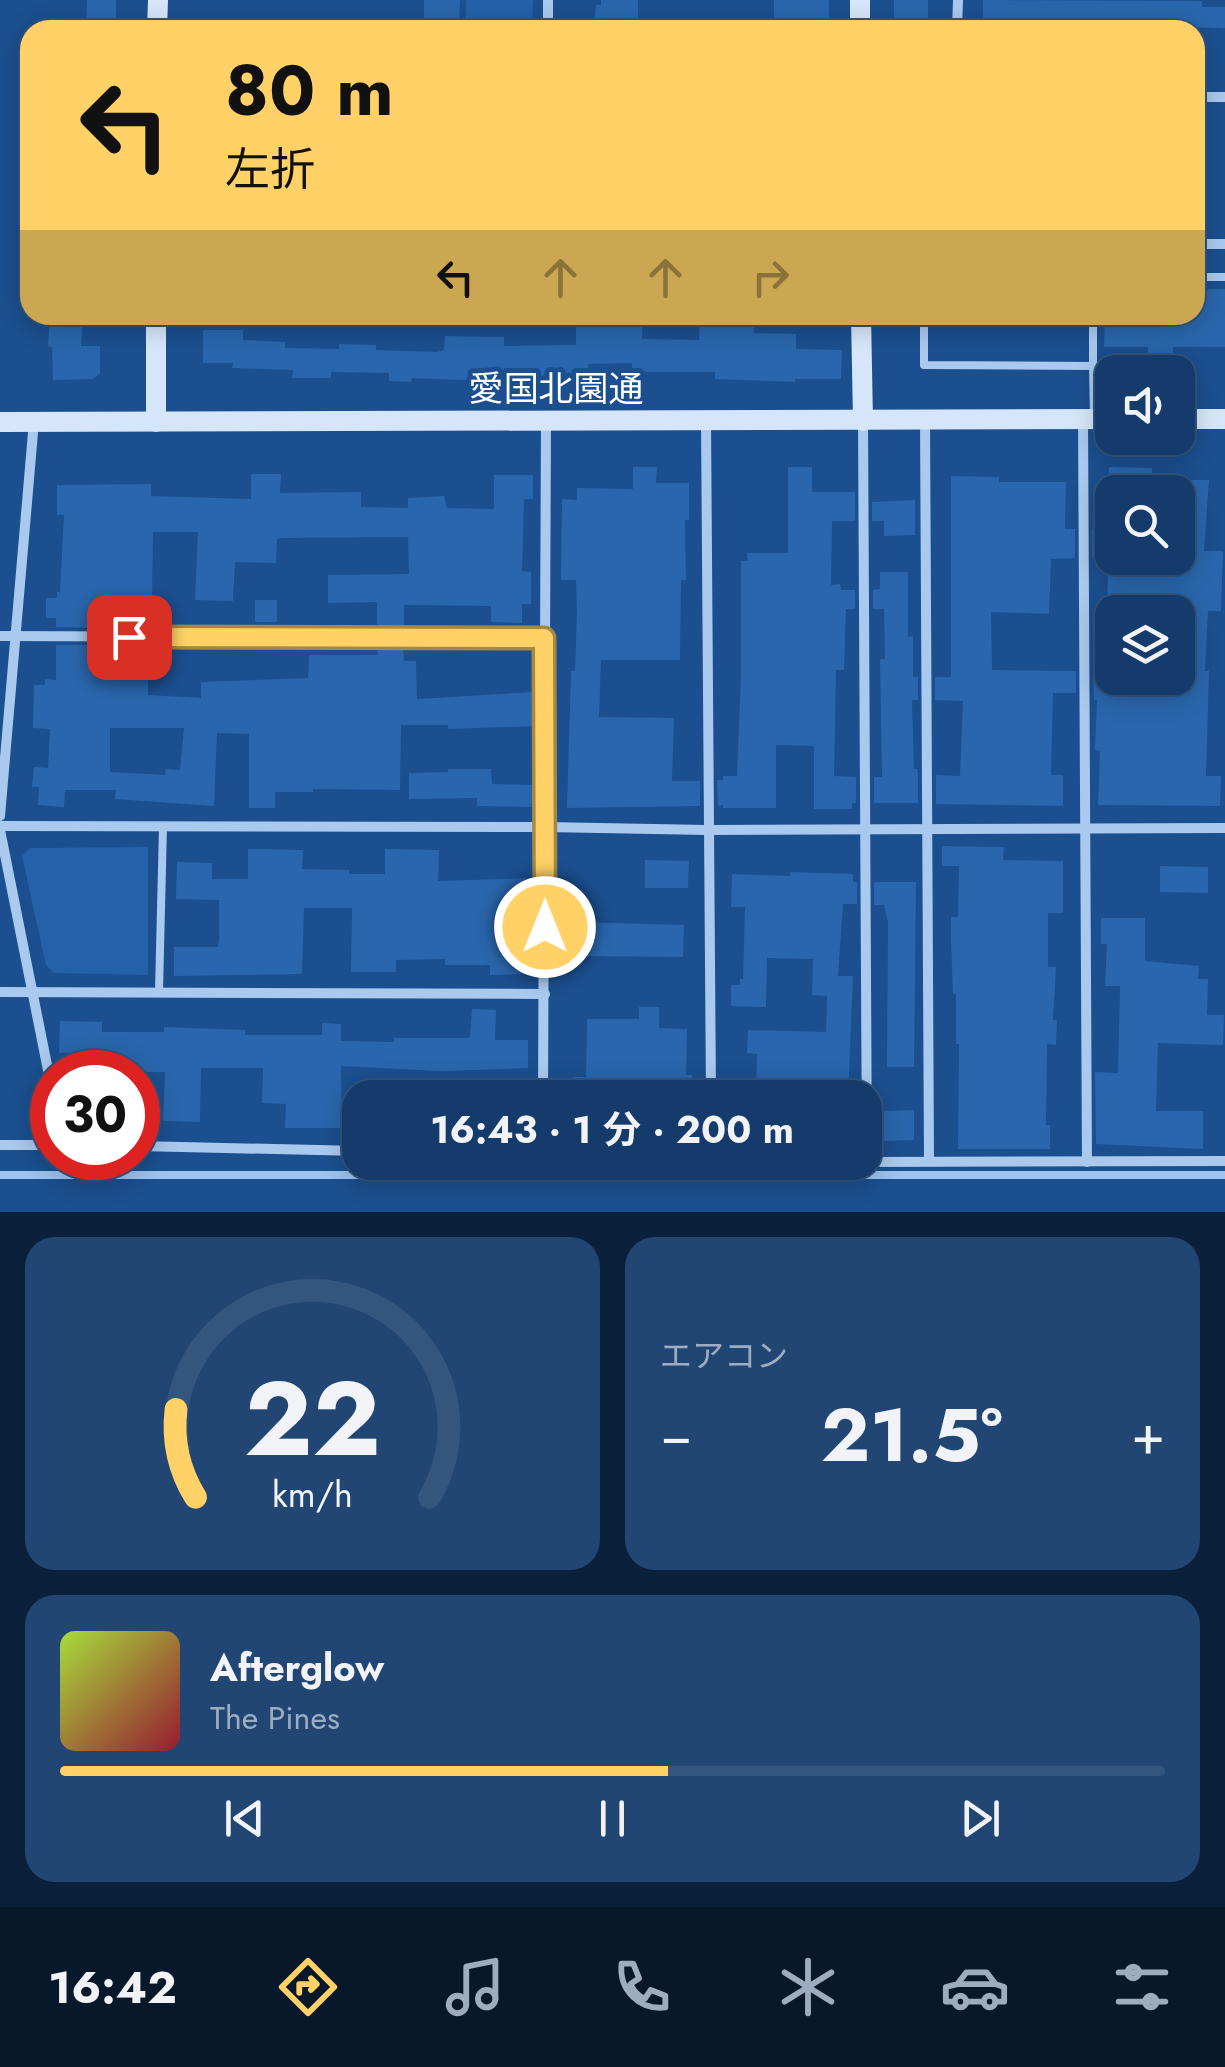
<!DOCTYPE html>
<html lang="ja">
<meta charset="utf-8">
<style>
:root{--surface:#143b6b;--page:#214673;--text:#f1f3f6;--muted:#9dadc1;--line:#33557e;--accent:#ffd166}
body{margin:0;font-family:Jost,"Noto Sans JP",sans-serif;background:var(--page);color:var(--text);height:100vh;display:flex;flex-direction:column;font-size:38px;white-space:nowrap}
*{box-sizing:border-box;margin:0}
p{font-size:32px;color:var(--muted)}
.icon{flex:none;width:55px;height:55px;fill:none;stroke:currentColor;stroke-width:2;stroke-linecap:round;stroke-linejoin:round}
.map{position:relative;height:1212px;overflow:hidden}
.details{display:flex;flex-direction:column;gap:25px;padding:25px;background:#0b203b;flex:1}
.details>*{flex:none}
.hud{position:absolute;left:20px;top:20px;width:1185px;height:305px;border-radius:30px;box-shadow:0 5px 25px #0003,0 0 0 2px var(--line);background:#ffd166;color:#111;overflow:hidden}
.controls{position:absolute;left:1095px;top:355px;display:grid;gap:20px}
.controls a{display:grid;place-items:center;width:100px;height:100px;border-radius:20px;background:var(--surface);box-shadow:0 5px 25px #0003,0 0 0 2px var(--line);font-size:50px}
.speed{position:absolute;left:30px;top:1050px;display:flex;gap:20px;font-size:50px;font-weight:700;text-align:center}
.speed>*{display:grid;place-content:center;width:130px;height:130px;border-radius:50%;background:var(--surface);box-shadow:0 5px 25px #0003,0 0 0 2px var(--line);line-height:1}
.speed .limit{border:15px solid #d22;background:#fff;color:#111}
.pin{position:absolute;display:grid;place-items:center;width:85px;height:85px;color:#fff;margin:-42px;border-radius:20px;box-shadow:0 5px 15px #0006}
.me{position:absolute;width:110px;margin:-55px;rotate:0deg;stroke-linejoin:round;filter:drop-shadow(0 0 8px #0008)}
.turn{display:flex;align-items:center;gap:35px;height:210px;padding:0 40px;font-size:45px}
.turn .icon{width:130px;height:130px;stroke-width:2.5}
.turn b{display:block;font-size:70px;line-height:85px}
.lanes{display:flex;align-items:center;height:95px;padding:0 40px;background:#0003;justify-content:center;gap:50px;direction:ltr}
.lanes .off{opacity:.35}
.big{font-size:75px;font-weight:700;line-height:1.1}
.details .tile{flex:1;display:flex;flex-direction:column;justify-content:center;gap:15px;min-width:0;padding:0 35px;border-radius:30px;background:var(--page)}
.details .dial{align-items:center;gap:0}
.dial svg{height:260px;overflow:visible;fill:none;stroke:var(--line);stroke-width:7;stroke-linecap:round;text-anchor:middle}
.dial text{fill:var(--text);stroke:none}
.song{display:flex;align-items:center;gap:30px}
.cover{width:120px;height:120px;border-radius:15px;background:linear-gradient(135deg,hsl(80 70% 55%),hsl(350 70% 35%))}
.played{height:10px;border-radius:5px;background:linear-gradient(90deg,var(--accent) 55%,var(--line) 55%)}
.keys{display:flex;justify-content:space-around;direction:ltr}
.heat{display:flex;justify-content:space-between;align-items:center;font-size:55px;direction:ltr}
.details .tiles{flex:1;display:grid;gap:25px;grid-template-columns:1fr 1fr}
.tile:last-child{grid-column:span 2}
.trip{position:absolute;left:342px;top:1080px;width:540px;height:100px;border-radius:30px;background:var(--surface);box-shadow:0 5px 25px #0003,0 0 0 2px var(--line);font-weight:700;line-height:100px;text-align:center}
.tab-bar{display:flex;height:160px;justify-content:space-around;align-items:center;background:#08182b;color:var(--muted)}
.tab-bar .icon{width:70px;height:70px}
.tab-bar .current{color:var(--accent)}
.tab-bar b{font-size:45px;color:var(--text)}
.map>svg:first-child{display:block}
.green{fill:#2461a8}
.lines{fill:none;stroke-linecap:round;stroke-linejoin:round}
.stream{stroke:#9cc4f0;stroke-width:8}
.building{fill:#2a66ad;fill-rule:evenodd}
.lane{stroke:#a9c9ee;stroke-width:8}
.street{stroke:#a9c9ee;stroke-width:10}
.secondary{stroke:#d6e6fa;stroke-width:20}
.route-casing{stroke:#a68842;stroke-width:25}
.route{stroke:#ffd166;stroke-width:18}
.labels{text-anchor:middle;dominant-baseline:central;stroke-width:10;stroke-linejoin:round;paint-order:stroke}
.street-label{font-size:35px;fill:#fff;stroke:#1b4f8f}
</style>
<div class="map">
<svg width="1225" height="1212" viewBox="0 0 1225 1212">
<rect width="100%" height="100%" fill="#1b4f8f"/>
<g class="green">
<polygon points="466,0 533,0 532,30 465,30"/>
<polygon points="148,847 148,975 54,973 46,965 22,856 30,848"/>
</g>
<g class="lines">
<polyline class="stream" points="0,1175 1225,1175"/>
</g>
<g class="building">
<polygon points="87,0 116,0 116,30 86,30"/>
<polygon points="424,0 460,0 459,30 424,30"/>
<polygon points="601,0 638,0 638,30 594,30 596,5 601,5"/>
<polygon points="774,0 829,0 829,27 774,28"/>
<rect x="894" y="0" width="34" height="18"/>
<polygon points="983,0 1202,1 1202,7 1225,7 1225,28 983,25"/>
<polygon points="1195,289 1225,289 1225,347 1173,347 1173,372 1148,372 1148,347 1104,347 1105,315 1195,315"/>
<polygon points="50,315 83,315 81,346 100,346 100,374 93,379 53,380 52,347 48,346"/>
<polygon points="700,315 723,315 723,325 754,327 754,333 796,334 796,349 842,350 841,379 795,379 795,382 715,379 715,372 632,372 632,363 588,364 589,379 502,376 461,380 412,378 411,382 389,381 389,373 331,372 331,378 292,378 293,370 232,368 233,363 203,363 203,330 243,330 243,340 285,342 285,348 339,349 339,344 376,345 376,350 437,352 444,350 445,336 504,337 504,346 576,345 576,319 643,319 642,339 699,340"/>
<polygon points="633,467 657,467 656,483 689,483 689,520 685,520 686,580 681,580 680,660 601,660 599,717 674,718 672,781 700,781 700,806 567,808 571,671 575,671 577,612 576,580 561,580 562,499 577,500 577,488 633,489"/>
<polygon points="788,467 812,467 812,492 855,492 855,521 832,521 831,585 840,584 841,590 855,590 855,609 846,609 844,670 836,670 834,776 856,777 856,803 852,803 852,809 814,809 814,746 776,745 776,808 723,808 723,805 718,806 717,780 723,780 723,776 737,776 741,674 741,561 748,561 747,553 788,553"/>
<polygon points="1109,467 1152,468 1152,492 1108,492"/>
<polygon points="251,474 281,474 280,493 361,492 361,507 408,508 408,498 444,496 447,508 494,509 494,475 533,475 533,499 524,499 522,571 531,572 531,604 522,604 522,623 491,622 491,606 404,605 404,629 377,629 377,602 328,603 328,575 409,574 408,537 281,538 277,539 276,563 235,562 233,601 195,600 198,532 153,532 152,602 146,602 146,616 101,615 101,628 56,627 56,618 46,618 46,598 57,598 57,592 60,592 64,515 57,515 57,485 151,484 151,496 251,499"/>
<polygon points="951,476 999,477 999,482 1066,482 1065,529 1075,529 1075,558 1051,559 1049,614 991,612 992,670 1076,671 1076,693 1053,693 1051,775 1063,775 1063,806 936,804 936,775 960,776 963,701 935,700 935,677 951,677"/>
<polygon points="1178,480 1209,480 1204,551 1223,551 1221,611 1208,611 1205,671 1209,671 1206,776 1221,776 1220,806 1098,805 1100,751 1095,750 1097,700 1094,700 1093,671 1112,672 1112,678 1178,678 1178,610 1107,606 1108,575 1158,577 1159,558 1178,558"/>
<polygon points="915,500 915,535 884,536 884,521 872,521 872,502"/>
<polygon points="1112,528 1112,557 1092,557 1092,529"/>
<polygon points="880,572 908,572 908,637 913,636 913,677 918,677 918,700 912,700 914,769 917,769 918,775 918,803 874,803 874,777 882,777 880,659 885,659 884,609 873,609 873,590 880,589"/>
<rect x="255" y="600" width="22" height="22"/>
<path d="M 56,645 L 101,645 L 101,652 L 148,653 L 148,695 L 201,698 L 201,682 L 308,678 L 309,655 L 378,655 L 377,646 L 403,646 L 404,661 L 416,661 L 417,699 L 533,692 L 534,726 L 448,729 L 448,725 L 401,725 L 400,790 L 313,789 L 313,792 L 275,792 L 275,808 L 249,808 L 249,734 L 217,733 L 214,806 L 115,799 L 116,790 L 65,790 L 64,807 L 38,805 L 39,787 L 32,787 L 34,767 L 48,768 L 50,729 L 33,728 L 34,685 L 45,685 L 45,679 L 56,680 ZM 110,728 L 184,728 L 180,770 L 166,769 L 165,775 L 110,772 Z"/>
<polygon points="448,769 491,769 492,784 535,785 536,807 477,806 477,798 409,799 409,773 448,772"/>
<polygon points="942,846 1004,847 1003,860 1063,861 1063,913 1048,913 1048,967 1056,967 1053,1020 1057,1020 1056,1045 1047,1044 1046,1125 1050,1125 1050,1149 958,1149 959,1044 956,1044 956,994 953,994 951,942 951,917 958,917 959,866 942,866"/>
<polygon points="248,849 303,850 302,869 349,870 349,874 385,874 385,849 439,850 438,881 530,878 529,920 530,937 535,937 534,974 490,975 490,965 445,965 445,959 396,960 396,972 351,972 352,908 304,908 302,974 174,976 174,947 218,947 219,939 219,900 176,899 177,862 212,863 212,879 248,879"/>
<polygon points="645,860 689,861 688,888 645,888"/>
<polygon points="1160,866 1208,867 1208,893 1160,892"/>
<polygon points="790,872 853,874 853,882 857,882 857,904 843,904 838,976 853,976 848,1098 797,1098 798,1087 756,1085 757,1054 747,1053 748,1030 826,1032 827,996 812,995 813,959 767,958 766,1007 731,1006 731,985 740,985 740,979 743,979 745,907 731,907 732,874 790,876"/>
<polygon points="874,882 916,882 914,1067 887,1067 888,922 884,905 874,905"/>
<polygon points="1101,918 1145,918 1145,961 1199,966 1198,979 1208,979 1207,1015 1224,1015 1223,1045 1158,1043 1156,1111 1203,1111 1203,1149 1096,1144 1095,1072 1118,1073 1120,986 1105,986 1107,944 1101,944"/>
<polygon points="577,922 684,925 683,957 577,956"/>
<polygon points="639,1007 659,1007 659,1028 687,1029 686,1075 692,1075 692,1097 573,1098 573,1077 586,1077 587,1019 639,1019"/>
<polygon points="472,1009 496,1010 495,1040 528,1040 528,1068 442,1071 341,1066 342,1128 285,1128 286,1104 262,1103 263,1068 201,1068 200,1122 163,1121 165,1072 71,1072 72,1053 59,1053 60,1021 102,1022 102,1032 164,1032 164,1027 245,1030 245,1035 322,1035 322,1023 341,1024 341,1041 394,1042 394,1038 470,1038"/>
<polygon points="914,1110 914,1140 882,1141 881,1111"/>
</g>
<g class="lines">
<g class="lane">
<polyline points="1195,277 1225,277"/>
<polyline points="924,315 924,365 1093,366 1093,315"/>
<polyline points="1093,366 1094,417"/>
<polyline points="159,991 163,826"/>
</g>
<g class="street">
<polyline points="548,0 548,30"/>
<polyline points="957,30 958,0"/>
<polyline points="1195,97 1225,97"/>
<polyline points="1195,244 1225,244"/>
<polyline points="925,419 929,1160"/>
<polyline points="1083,419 1087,1162"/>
<polyline points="706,421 711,1098"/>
<polyline points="863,421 867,1162"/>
<polyline points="0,636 544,638"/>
<polyline points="0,816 34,421"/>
<polyline points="0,826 545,827 707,830 1225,828"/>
<polyline points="0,830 52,1090"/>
<polyline points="0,992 545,994"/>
<polyline points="543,1098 546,421"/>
<polyline points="0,1145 52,1145"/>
<polyline points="138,1146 360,1151"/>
<polyline points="699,1162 775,1162"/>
<polyline points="865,1162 1225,1161"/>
</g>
<g class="secondary">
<polyline points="860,0 860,30"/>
<polyline points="157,30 158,0"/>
<polyline points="156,315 156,422"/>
<polyline points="861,315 863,421"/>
<polyline points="1178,419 1225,419"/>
<polyline points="0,422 1112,419"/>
</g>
</g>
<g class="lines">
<g class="route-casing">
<polyline id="route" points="129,637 544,638 545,927"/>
</g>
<use href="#route" class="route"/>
</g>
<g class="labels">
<g class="street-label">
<text x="556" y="389">愛国北園通</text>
</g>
</g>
</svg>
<div class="controls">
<a><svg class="icon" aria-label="sound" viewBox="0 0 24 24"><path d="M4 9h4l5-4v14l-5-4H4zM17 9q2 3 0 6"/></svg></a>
<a><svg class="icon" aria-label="search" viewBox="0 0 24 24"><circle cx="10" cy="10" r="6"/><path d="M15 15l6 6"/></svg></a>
<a><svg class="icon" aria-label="layers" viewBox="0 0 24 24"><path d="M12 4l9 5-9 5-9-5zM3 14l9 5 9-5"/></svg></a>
</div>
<div class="speed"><div class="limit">30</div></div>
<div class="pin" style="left:129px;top:637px;background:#d93025"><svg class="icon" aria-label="arrive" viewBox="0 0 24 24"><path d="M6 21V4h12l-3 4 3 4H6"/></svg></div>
<svg class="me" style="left:545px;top:927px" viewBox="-20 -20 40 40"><circle r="17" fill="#ffd166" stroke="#fff" stroke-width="3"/><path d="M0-11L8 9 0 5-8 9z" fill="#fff"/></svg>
<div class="trip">16:43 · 1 分 · 200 m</div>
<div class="hud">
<div class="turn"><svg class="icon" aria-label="left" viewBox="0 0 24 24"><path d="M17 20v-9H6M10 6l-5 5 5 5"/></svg><div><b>80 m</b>左折</div></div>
<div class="lanes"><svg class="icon" aria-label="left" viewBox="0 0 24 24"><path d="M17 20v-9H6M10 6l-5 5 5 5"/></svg><svg class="icon off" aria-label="ahead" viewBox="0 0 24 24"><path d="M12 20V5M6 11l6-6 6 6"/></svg><svg class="icon off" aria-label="ahead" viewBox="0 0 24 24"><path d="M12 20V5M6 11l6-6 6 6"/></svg><svg class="icon off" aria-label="right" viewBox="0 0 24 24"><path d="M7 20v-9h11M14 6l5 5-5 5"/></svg></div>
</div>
</div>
<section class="details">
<div class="tiles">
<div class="tile dial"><svg viewBox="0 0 100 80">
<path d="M14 69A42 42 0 1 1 86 69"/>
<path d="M14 69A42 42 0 0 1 8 42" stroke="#ffd166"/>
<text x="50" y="56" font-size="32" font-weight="700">22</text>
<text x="50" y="72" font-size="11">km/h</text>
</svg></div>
<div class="tile"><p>エアコン</p>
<div class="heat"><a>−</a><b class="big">21.5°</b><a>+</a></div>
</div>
<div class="tile">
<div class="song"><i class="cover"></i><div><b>Afterglow</b><p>The Pines</p></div></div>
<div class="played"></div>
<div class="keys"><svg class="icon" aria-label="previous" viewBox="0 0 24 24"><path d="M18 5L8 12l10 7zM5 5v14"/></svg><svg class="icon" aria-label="pause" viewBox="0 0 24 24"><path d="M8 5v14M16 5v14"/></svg><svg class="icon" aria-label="next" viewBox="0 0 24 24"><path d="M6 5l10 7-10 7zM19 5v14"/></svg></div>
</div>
</div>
</section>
<nav class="tab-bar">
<b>16:42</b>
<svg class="icon current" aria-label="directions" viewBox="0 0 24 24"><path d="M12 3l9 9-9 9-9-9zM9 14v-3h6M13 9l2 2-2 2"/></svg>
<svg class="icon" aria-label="music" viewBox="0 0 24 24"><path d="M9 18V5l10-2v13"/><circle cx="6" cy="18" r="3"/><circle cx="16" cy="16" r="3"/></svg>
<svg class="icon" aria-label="phone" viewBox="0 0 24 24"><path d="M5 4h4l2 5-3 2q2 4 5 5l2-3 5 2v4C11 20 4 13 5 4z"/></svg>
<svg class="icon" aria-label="climate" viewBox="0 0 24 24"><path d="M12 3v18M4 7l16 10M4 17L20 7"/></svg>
<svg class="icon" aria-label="car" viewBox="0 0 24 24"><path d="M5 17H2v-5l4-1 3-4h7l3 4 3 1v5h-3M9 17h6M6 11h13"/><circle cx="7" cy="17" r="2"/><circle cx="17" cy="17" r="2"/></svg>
<svg class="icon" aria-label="filters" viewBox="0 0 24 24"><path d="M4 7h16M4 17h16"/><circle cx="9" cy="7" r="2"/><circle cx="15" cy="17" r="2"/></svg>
</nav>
